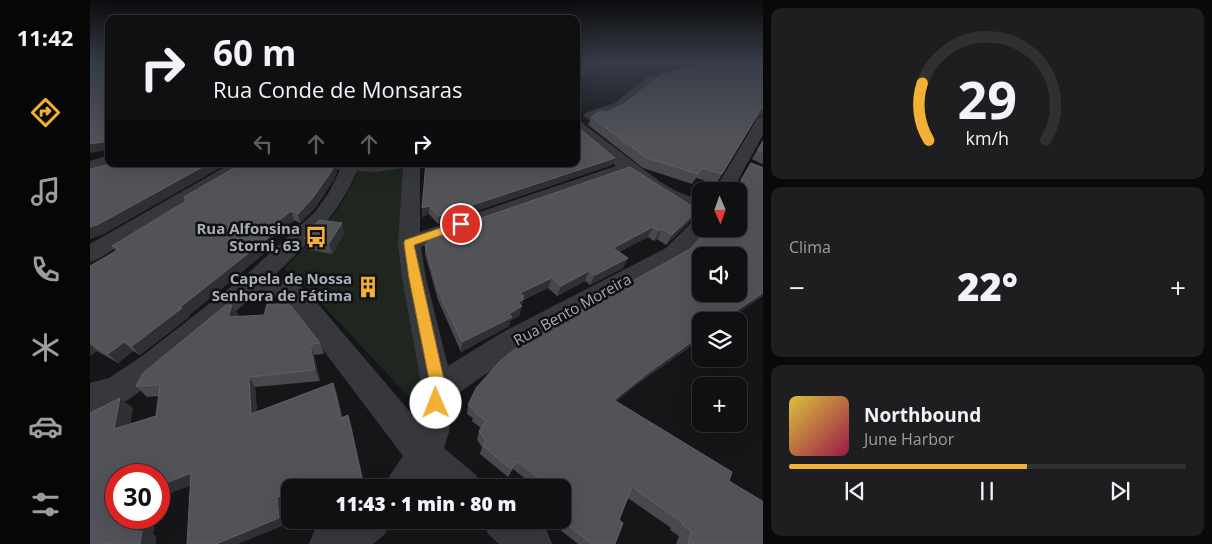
<!DOCTYPE html>
<html lang="pt">
<meta charset="utf-8">
<style>
:root{--surface:#101012;--page:#1e1e20;--text:#f1f3f6;--muted:#9c9d9f;--line:#303032;--accent:#f2b134}
body{margin:0;font-family:"Open Sans",sans-serif;background:var(--page);color:var(--text);height:100vh;display:flex;flex-direction:column;font-size:19px;white-space:nowrap}
*{box-sizing:border-box;margin:0}
p{font-size:16px;color:var(--muted)}
.icon{flex:none;width:28px;height:28px;fill:none;stroke:currentColor;stroke-width:2;stroke-linecap:round;stroke-linejoin:round}
.map{position:relative;flex:1;overflow:hidden}
.details{display:flex;flex-direction:column;gap:8px;padding:8px;background:#09090a;width:449px}
.details>*{flex:none}
.guide{position:absolute;left:15px;top:15px;width:475px;height:152px;border-radius:10px;box-shadow:0 5px 20px #0002,0 0 0 1px var(--line);background:#101012;color:var(--text);overflow:hidden}
.needle{width:32px;rotate:178deg}
.tools{position:absolute;left:602px;top:182px;display:grid;gap:10px}
.tools a{display:grid;place-items:center;width:55px;height:55px;border-radius:10px;background:var(--surface);box-shadow:0 5px 20px #0002,0 0 0 1px var(--line);font-size:25px}
.speed{position:absolute;left:15px;top:464px;display:flex;gap:10px;font-size:25px;font-weight:700;text-align:center}
.speed>*{display:grid;place-content:center;width:65px;height:65px;border-radius:50%;background:var(--surface);box-shadow:0 5px 20px #0002,0 0 0 1px var(--line);line-height:1}
.speed .limit{border:8px solid #d22;background:#fff;color:#111}
.pin{position:absolute;display:grid;place-items:center;width:42px;height:42px;color:#fff;margin:-21px;border:2px solid #fff;border-radius:50%;box-shadow:0 1px 5px #0007}
.me{position:absolute;width:55px;margin:-28px;rotate:359deg;stroke-linejoin:round;filter:drop-shadow(0 0 4px #0008)}
.turn{display:flex;align-items:center;gap:18px;height:105px;padding:0 25px;font-size:22px}
.turn .icon{width:65px;height:65px;stroke-width:2.5}
.turn b{display:block;font-size:35px;line-height:42px}
.lanes{display:flex;align-items:center;height:48px;padding:0 25px;background:#0003;justify-content:center;gap:25px;direction:ltr}
.lanes .off{opacity:.35}
.big{font-size:38px;font-weight:800;line-height:1.1}
.details .widget{flex:1;display:flex;flex-direction:column;justify-content:center;gap:8px;min-width:0;padding:0 18px;border-radius:10px;background:var(--page)}
.details .dial{align-items:center;gap:0}
.dial svg{height:130px;overflow:visible;fill:none;stroke:var(--line);stroke-width:7;stroke-linecap:round;text-anchor:middle}
.dial text{fill:var(--text);stroke:none}
.song{display:flex;align-items:center;gap:15px}
.cover{width:60px;height:60px;border-radius:8px;background:linear-gradient(135deg,hsl(50 70% 55%),hsl(340 70% 35%))}
.played{height:5px;border-radius:2px;background:linear-gradient(90deg,var(--accent) 60%,var(--line) 60%)}
.keys{display:flex;justify-content:space-around;direction:ltr}
.heat{display:flex;justify-content:space-between;align-items:center;font-size:28px;direction:ltr}
.trip{position:absolute;left:191px;top:479px;width:290px;height:50px;border-radius:10px;background:var(--surface);box-shadow:0 5px 20px #0002,0 0 0 1px var(--line);font-weight:800;line-height:50px;text-align:center}
main{display:flex;flex:1;min-height:0}
.menu{display:flex;flex-direction:column;width:90px;justify-content:space-around;align-items:center;background:#060607;color:var(--muted)}
.menu .icon{width:35px;height:35px}
.menu .on{color:var(--accent)}
.menu b{font-size:22px;color:var(--text)}
.map>svg:first-child{display:block}
.green{fill:#1e261f}
.lines{fill:none;stroke-linecap:round;stroke-linejoin:round}
.minor{fill:#37383d;fill-rule:evenodd}
.wall{fill:#47494d}
.shaded-wall{fill:#2f3033}
.building{fill:#525359;stroke:#5f6168;fill-rule:evenodd}
.route{fill:#f2b134;stroke:#9d7322}
.labels{text-anchor:middle;dominant-baseline:central;stroke-width:5;stroke-linejoin:round;paint-order:stroke}
.poi-label{font-size:15px;font-weight:bold;fill:#a8adb8;stroke:#111113;text-anchor:end}
.street-label{font-size:15px;fill:#a8adb8;stroke:#111113}
</style>
<main>
<nav class="menu">
<b>11:42</b>
<svg class="icon on" aria-label="directions" viewBox="0 0 24 24"><path d="M12 3l9 9-9 9-9-9zM9 14v-3h6M13 9l2 2-2 2"/></svg>
<svg class="icon" aria-label="music" viewBox="0 0 24 24"><path d="M9 18V5l10-2v13"/><circle cx="6" cy="18" r="3"/><circle cx="16" cy="16" r="3"/></svg>
<svg class="icon" aria-label="phone" viewBox="0 0 24 24"><path d="M5 4h4l2 5-3 2q2 4 5 5l2-3 5 2v4C11 20 4 13 5 4z"/></svg>
<svg class="icon" aria-label="climate" viewBox="0 0 24 24"><path d="M12 3v18M4 7l16 10M4 17L20 7"/></svg>
<svg class="icon" aria-label="car" viewBox="0 0 24 24"><path d="M5 17H2v-5l4-1 3-4h7l3 4 3 1v5h-3M9 17h6M6 11h13"/><circle cx="7" cy="17" r="2"/><circle cx="17" cy="17" r="2"/></svg>
<svg class="icon" aria-label="filters" viewBox="0 0 24 24"><path d="M4 7h16M4 17h16"/><circle cx="9" cy="7" r="2"/><circle cx="15" cy="17" r="2"/></svg>
</nav>
<div class="map">
<svg width="674" height="544" viewBox="0 0 674 544">
<rect width="100%" height="100%" fill="#161618"/>
<path class="green" d="M 318,166 L 335,386 L 331,410 L 216,287 L 194,269 C 222,239 255,210 268,169 Z"/>
<g class="lines">
<g class="minor">
<polygon points="492,63 503,63 490,80 486,81 486,71"/>
<polygon points="563,75 569,78 567,80 535,109 500,120 493,116 495,113 525,103 559,76"/>
<polygon points="674,115 674,133 642,191 624,191 667,119"/>
<path d="M 486,121 L 491,122 L 569,181 L 586,191 L 611,201 L 611,213 C 583,207 559,192 536,174 L 331,247 L 336,278 L 358,366 L 413,332 L 576,248 L 604,220 L 611,218 L 611,229 L 618,229 L 592,258 L 433,348 L 363,397 L 359,432 L 354,448 L 386,475 L 392,488 L 344,488 L 338,482 L 335,488 L 294,488 L 300,475 L 313,456 L 200,306 L 192,300 L 170,290 L 74,374 L 38,400 L 0,413 L 0,383 L 19,378 L 52,356 L 155,276 L 225,212 L 238,194 L 250,170 L 235,168 L 233,164 L 330,164 L 330,232 L 526,166 L 486,132 ZM 313,168 L 308,243 L 312,278 L 332,389 L 327,420 L 218,292 L 210,286 L 184,276 C 219,241 247,218 267,171 L 286,172 Z"/>
<polygon points="19,155 19,164 24,164 0,171 0,161"/>
<polygon points="140,164 160,164 158,168 8,259 0,262 0,244"/>
<polygon points="248,520 301,520 295,534 283,544 219,544 225,529"/>
<polygon points="392,520 444,520 456,529 462,544 409,544 398,534"/>
</g>
</g>
<g class="wall">
<polygon points="534,104 674,114 666,118 626,184 606,178 602,184 553,168 498,125 501,117 517,112"/>
<polygon points="674,138 674,165 662,159"/>
<polygon points="661,163 674,168 674,295 636,321 611,321 611,339 550,382 526,401 639,481 674,544 586,544 589,536 580,530 581,528 538,498 529,520 525,544 488,544 458,520 472,520 472,488 447,488 423,469 418,477 390,454 392,447 387,440 389,431 391,428 382,421 383,418 377,414 378,405 477,320 478,317 649,229 649,191 645,190"/>
<polygon points="332,164 486,164 522,165 348,224 339,214 332,217 332,208 335,167"/>
<polygon points="247,172 243,181 225,208 210,223 204,220 180,240 183,246 98,316 99,317 50,355 43,351 28,363 7,351 0,356 0,266 26,251 22,246 96,201"/>
<polygon points="602,219 576,245 567,239 564,241 558,237 529,252 538,258 533,268 500,285 495,281 467,296 458,288 433,300 429,316 420,321 419,326 371,352 348,300 335,254 335,245"/>
<polygon points="252,223 254,234 242,254 217,249 214,238"/>
<polygon points="142,305 149,316 230,343 234,354 224,355 230,381 165,387 167,411 247,393 252,417 258,415 261,425 275,488 200,488 200,502 195,504 197,524 100,486 69,475 63,535 66,536 66,544 0,544 43,408 40,424 66,416 69,396 57,397 46,386"/>
</g>
<g class="shaded-wall">
<polygon points="674,108 674,114 665,118 671,109"/>
<polygon points="19,141 19,150 0,153 0,144"/>
<polygon points="525,158 522,165 348,224 349,216"/>
<polygon points="118,164 137,164 14,234 0,239 0,227"/>
<polygon points="245,164 247,172 243,181 225,208 210,223 208,214"/>
<polygon points="339,206 339,214 332,217 332,208"/>
<polygon points="608,210 602,219 576,245 582,235"/>
<polygon points="201,211 204,220 180,240 183,246 98,316 99,317 50,355 42,346 89,308 172,234"/>
<polygon points="252,223 254,234 242,254 239,243"/>
<polygon points="563,227 558,237 518,258 523,248"/>
<polygon points="572,229 567,239 564,241 569,231"/>
<polygon points="538,258 533,268 500,285 505,275"/>
<polygon points="499,271 495,281 467,296 471,286"/>
<polygon points="462,278 458,288 433,300 429,316 420,321 419,326 371,352 372,342 419,314 430,293"/>
<polygon points="674,292 674,295 636,321 631,321"/>
<polygon points="142,305 149,316 138,317"/>
<polygon points="611,335 611,339 550,382 517,409 524,400 558,373"/>
<polygon points="34,342 43,351 28,363 18,354"/>
<polygon points="0,344 7,351 0,356"/>
<polygon points="220,344 224,355 230,381 225,370"/>
<polygon points="159,377 165,387 168,423 161,414"/>
<polygon points="243,383 247,393 255,427 251,418"/>
<polygon points="30,398 43,408 38,438 24,429"/>
<polygon points="258,415 261,425 275,488 261,488"/>
<polygon points="101,473 112,481 69,498 69,486"/>
<polygon points="228,480 233,488 211,488"/>
<polygon points="200,492 200,502 195,504 197,524 148,544 126,544 187,497"/>
<polygon points="49,518 64,518 63,535 66,536 66,544 50,544 47,532"/>
</g>
<g class="building">
<polygon points="0,63 19,63 19,141 0,144"/>
<polygon points="620,63 674,63 674,108 671,109 632,174 612,168 608,174 557,158 501,117 508,112 517,112 534,104 572,74"/>
<polygon points="488,127 525,158 349,216 339,206 332,208 336,164 486,164 486,128"/>
<polygon points="674,140 674,152 668,150"/>
<path d="M 661,163 L 674,168 L 674,292 L 631,321 L 611,321 L 611,335 L 558,373 L 524,400 L 642,472 L 639,481 L 674,502 L 674,544 L 598,544 L 601,531 L 592,525 L 593,523 L 542,487 L 529,520 L 533,523 L 525,544 L 502,544 L 471,520 L 472,520 L 472,488 L 456,488 L 458,485 L 427,461 L 421,469 L 393,446 L 396,441 L 389,431 L 396,421 L 384,412 L 385,410 L 378,405 L 386,388 L 411,360 L 435,341 L 439,338 L 441,340 L 480,318 L 478,317 L 600,249 L 618,229 L 649,229 L 649,191 L 658,182 L 651,180 ZM 611,256 L 649,256 L 649,294 L 611,294 Z"/>
<polygon points="21,164 118,164 7,225 0,227 0,169"/>
<polygon points="151,164 245,164 241,172 222,199 208,214 201,211 172,234 179,237 89,308 92,308 42,346 34,342 18,354 0,343 0,266 29,249 22,246 96,201 94,197"/>
<polygon points="540,167 608,210 582,235 572,229 569,231 563,227 523,248 538,258 505,275 499,271 471,286 462,278 430,293 434,296 431,297 434,299 428,302 432,306 419,314 422,317 372,342 348,290 335,245 345,234"/>
<polygon points="229,220 252,223 239,243 214,238"/>
<polygon points="177,304 197,304 201,306 230,343 220,344 225,370 159,377 161,414 243,383 251,418 258,415 273,483 261,488 229,488 228,480 211,488 200,488 200,492 187,497 189,518 126,544 97,544 101,473 69,486 69,475 26,475 26,518 49,518 47,532 52,531 50,544 0,544 0,413 30,398 24,429 66,416 70,385 46,386 53,373 136,305 142,305 138,317 174,315"/>
</g>
<linearGradient id="sky" x2="0" y2="1"><stop stop-color="#0c0c0d"/><stop offset="0.45" stop-color="#363c48"/><stop offset="1" stop-color="#363c48" stop-opacity="0"/></linearGradient>
<rect width="674" height="139" fill="url(#sky)"/>
<polygon class="route" points="371,221 376,224 374,227 324,245 356,389 352,408 346,411 341,408 338,403 341,389 319,278 314,243 315,240"/>
<defs>
<g id="bus-bare" transform="scale(1.725)"><path d="M-5-6H5V4H4V6H2V4H-2V6H-4V4H-5ZM-3.5-4V0h7V-4ZM-3.5 1.2v1.5H-2V1.2ZM2 1.2v1.5H3.5V1.2Z" fill="#f2b134" stroke="#111113" stroke-width="2.5" paint-order="stroke"/></g>
<g id="building-bare" transform="scale(1.725)"><path d="M-4-6H4V6H1V3H-1V6H-4ZM-2.5-4.3h1.7v1.8h-1.7ZM.8-4.3h1.7v1.8H.8ZM-2.5-1h1.7V.8h-1.7ZM.8-1h1.7V.8H.8Z" fill="#f2b134" stroke="#111113" stroke-width="2.5" paint-order="stroke"/></g>
</defs>
<g fill-rule="evenodd">
<use href="#bus-bare" x="226" y="237"/>
<use href="#building-bare" x="278" y="287"/>
</g>
<g class="labels">
<g class="poi-label">
<text x="210" y="228">Rua Alfonsina<tspan x="210" dy="17">Storni, 63</tspan></text>
<text x="262" y="278">Capela de Nossa<tspan x="262" dy="17">Senhora de Fátima</tspan></text>
</g>
<g class="street-label">
<text transform="translate(482 309) rotate(-29)">Rua Bento Moreira</text>
</g>
</g>
</svg>
<div class="tools">
<a><svg class="needle" viewBox="-14 -14 28 28"><path d="M0-13l5 13h-10z" fill="#e53935"/><path d="M0 13l5-13h-10z" fill="#9c9d9f"/></svg></a>
<a><svg class="icon" aria-label="sound" viewBox="0 0 24 24"><path d="M4 9h4l5-4v14l-5-4H4zM17 9q2 3 0 6"/></svg></a>
<a><svg class="icon" aria-label="layers" viewBox="0 0 24 24"><path d="M12 4l9 5-9 5-9-5zM3 14l9 5 9-5"/></svg></a>
<a>+</a>
</div>
<div class="speed"><div class="limit">30</div></div>
<div class="pin" style="left:371px;top:224px;background:#d93025"><svg class="icon" aria-label="arrive" viewBox="0 0 24 24"><path d="M6 21V4h12l-3 4 3 4H6"/></svg></div>
<svg class="me" style="left:346px;top:403px" viewBox="-20 -20 40 40"><circle r="19" fill="#fff"/><path d="M0-13L10 11 0 6-10 11z" fill="#f2b134"/></svg>
<div class="trip">11:43 · 1 min · 80 m</div>
<div class="guide">
<div class="turn"><svg class="icon" aria-label="right" viewBox="0 0 24 24"><path d="M7 20v-9h11M14 6l5 5-5 5"/></svg><div><b>60 m</b>Rua Conde de Monsaras</div></div>
<div class="lanes"><svg class="icon off" aria-label="left" viewBox="0 0 24 24"><path d="M17 20v-9H6M10 6l-5 5 5 5"/></svg><svg class="icon off" aria-label="ahead" viewBox="0 0 24 24"><path d="M12 20V5M6 11l6-6 6 6"/></svg><svg class="icon off" aria-label="ahead" viewBox="0 0 24 24"><path d="M12 20V5M6 11l6-6 6 6"/></svg><svg class="icon" aria-label="right" viewBox="0 0 24 24"><path d="M7 20v-9h11M14 6l5 5-5 5"/></svg></div>
</div>
</div>
<section class="details">
<div class="widget dial"><svg viewBox="0 0 100 80">
<path d="M14 69A42 42 0 1 1 86 69"/>
<path d="M14 69A42 42 0 0 1 10 34" stroke="#f2b134"/>
<text x="50" y="56" font-size="32" font-weight="700">29</text>
<text x="50" y="72" font-size="11">km/h</text>
</svg></div>
<div class="widget"><p>Clima</p>
<div class="heat"><a>−</a><b class="big">22°</b><a>+</a></div>
</div>
<div class="widget">
<div class="song"><i class="cover"></i><div><b>Northbound</b><p>June Harbor</p></div></div>
<div class="played"></div>
<div class="keys"><svg class="icon" aria-label="previous" viewBox="0 0 24 24"><path d="M18 5L8 12l10 7zM5 5v14"/></svg><svg class="icon" aria-label="pause" viewBox="0 0 24 24"><path d="M8 5v14M16 5v14"/></svg><svg class="icon" aria-label="next" viewBox="0 0 24 24"><path d="M6 5l10 7-10 7zM19 5v14"/></svg></div>
</div>
</section>
</main>
